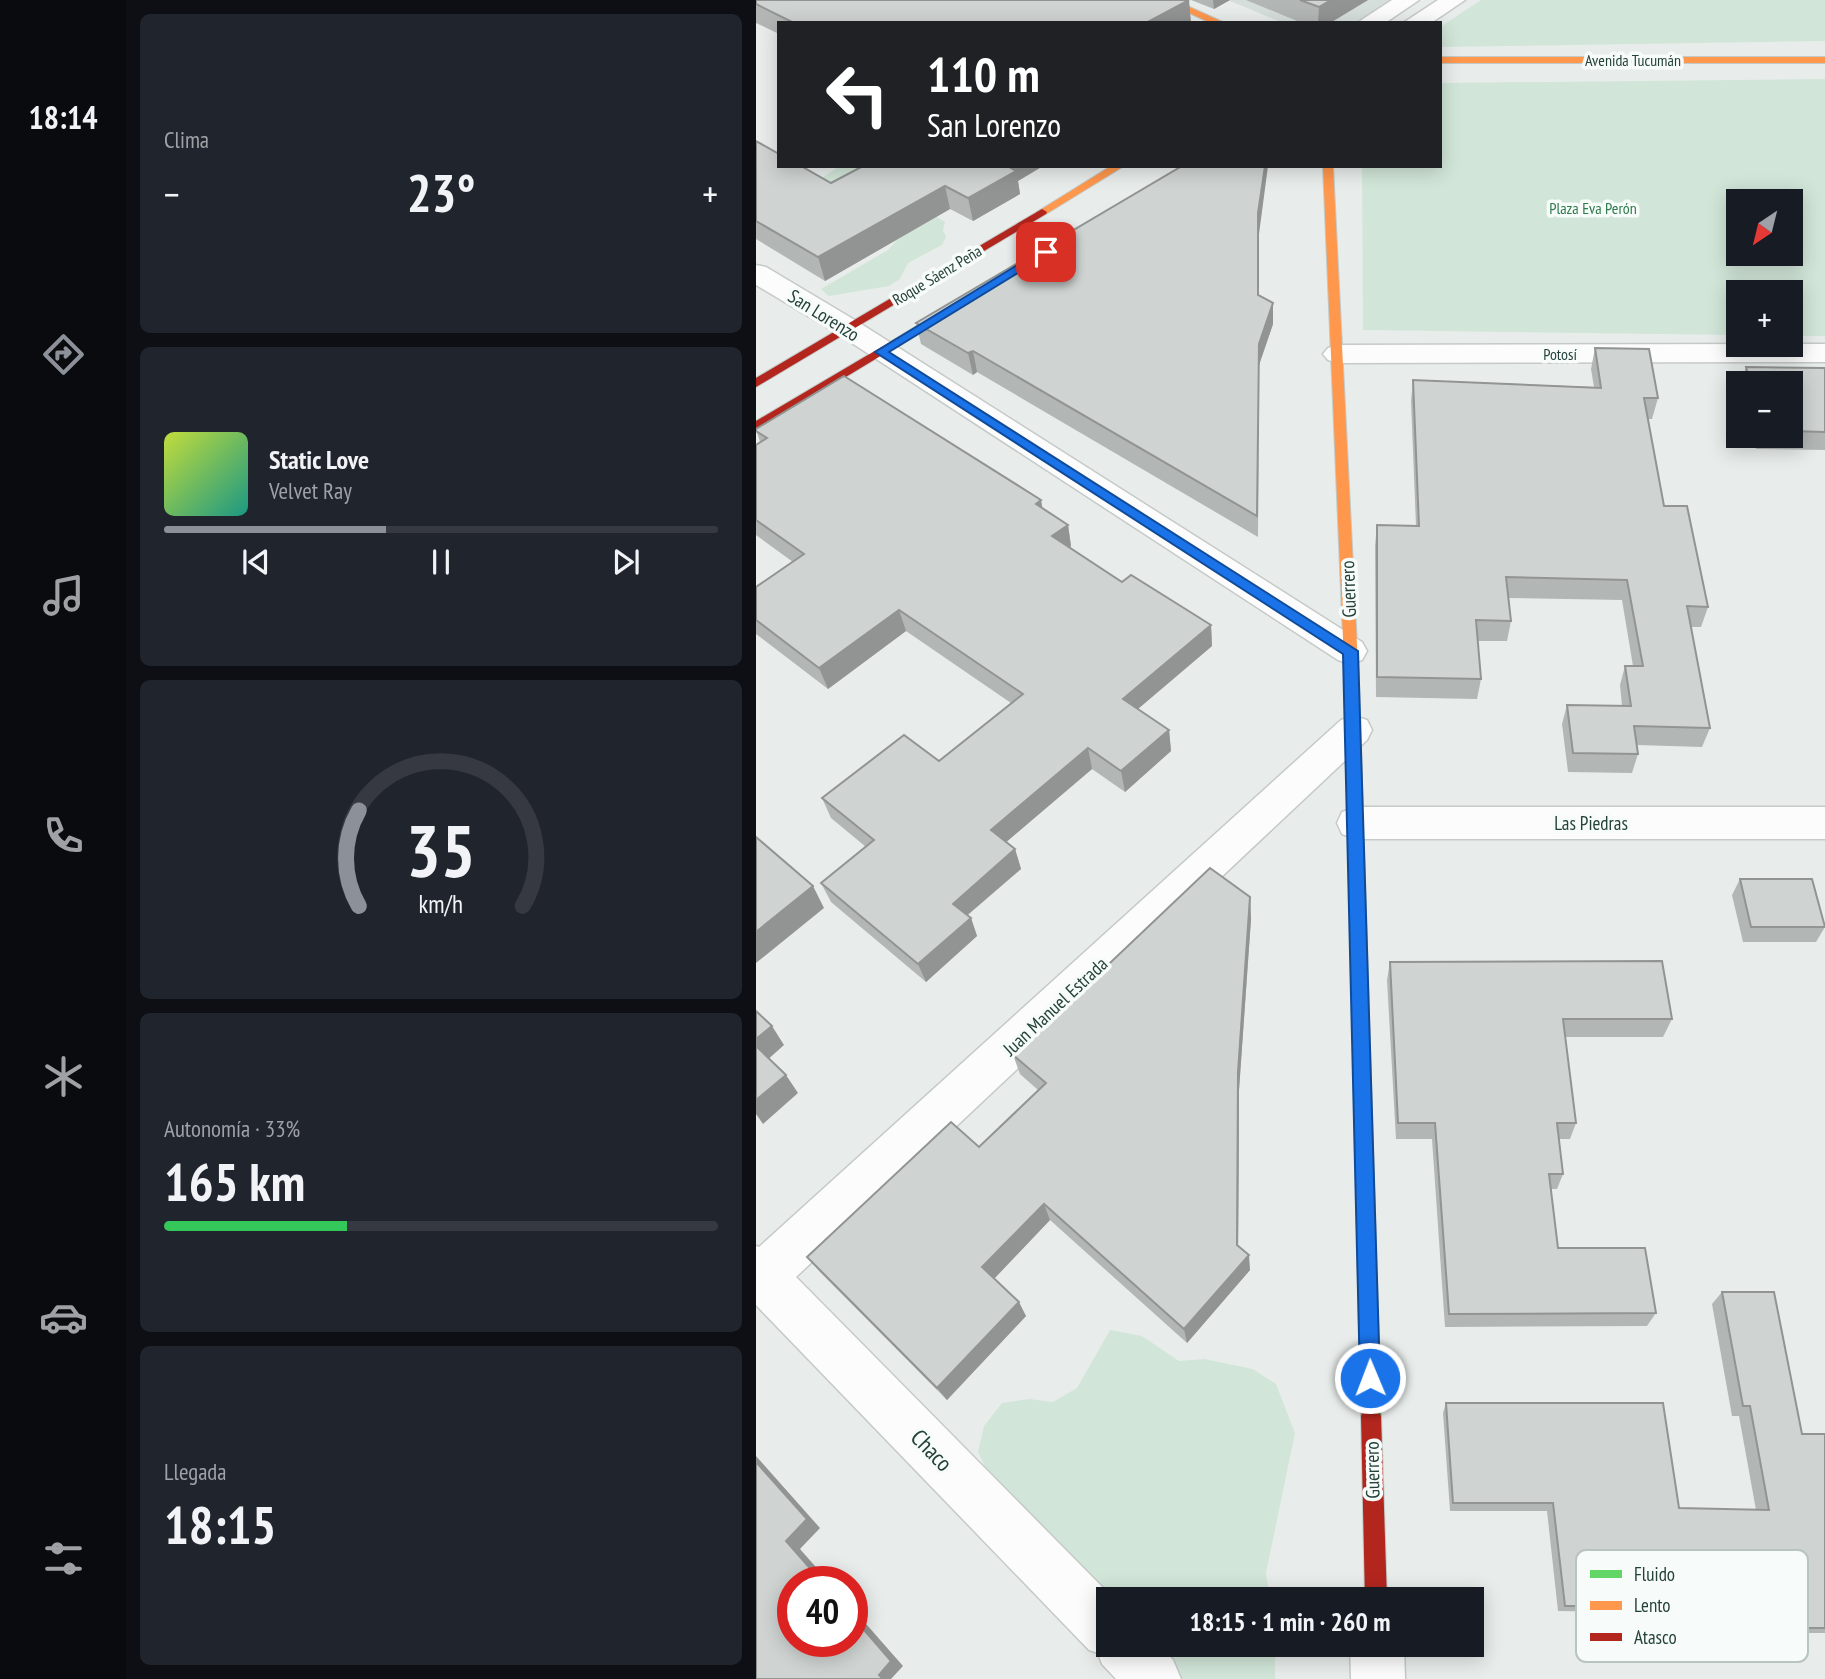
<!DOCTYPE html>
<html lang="es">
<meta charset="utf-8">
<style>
:root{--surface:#171b24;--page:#20242c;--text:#f1f3f6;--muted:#9ea1a6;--line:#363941;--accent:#8c9099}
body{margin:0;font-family:"PT Sans Narrow",sans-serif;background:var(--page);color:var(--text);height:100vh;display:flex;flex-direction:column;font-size:26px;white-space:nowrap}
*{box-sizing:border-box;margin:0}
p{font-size:23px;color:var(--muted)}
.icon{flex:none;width:38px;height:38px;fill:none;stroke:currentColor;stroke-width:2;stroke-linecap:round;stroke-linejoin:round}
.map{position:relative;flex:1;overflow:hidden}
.details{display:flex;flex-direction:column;gap:14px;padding:14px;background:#0d0f14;width:630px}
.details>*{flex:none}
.guide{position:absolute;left:21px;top:21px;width:665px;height:147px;border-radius:0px;box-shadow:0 4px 18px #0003;background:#202124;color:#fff;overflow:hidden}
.needle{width:46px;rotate:215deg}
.tools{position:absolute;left:970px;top:189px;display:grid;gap:14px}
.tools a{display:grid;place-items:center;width:77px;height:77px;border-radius:0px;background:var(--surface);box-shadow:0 4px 18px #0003;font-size:35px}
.speed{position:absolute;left:21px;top:1566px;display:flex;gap:14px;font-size:35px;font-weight:700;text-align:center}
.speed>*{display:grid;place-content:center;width:91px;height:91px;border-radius:50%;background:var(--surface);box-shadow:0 4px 18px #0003;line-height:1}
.speed .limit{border:10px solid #d22;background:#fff;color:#111}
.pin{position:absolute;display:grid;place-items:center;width:60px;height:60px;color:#fff;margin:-30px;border-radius:14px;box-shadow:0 4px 10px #0006}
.me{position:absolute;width:77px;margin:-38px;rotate:359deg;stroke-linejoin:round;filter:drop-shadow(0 0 5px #0008)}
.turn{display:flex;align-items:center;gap:24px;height:147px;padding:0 35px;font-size:32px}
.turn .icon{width:91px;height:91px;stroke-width:2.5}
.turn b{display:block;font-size:49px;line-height:60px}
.big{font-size:52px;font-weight:800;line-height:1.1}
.details .tile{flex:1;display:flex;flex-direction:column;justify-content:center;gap:10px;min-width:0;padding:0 24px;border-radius:10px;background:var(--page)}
.details .dial{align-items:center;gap:0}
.dial svg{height:182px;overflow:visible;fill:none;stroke:var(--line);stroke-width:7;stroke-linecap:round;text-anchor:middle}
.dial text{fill:var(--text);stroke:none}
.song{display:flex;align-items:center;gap:21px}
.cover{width:84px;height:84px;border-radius:10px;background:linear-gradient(135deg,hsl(70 70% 55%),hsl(170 70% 35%))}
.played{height:7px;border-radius:4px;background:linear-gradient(90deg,var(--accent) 40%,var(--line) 40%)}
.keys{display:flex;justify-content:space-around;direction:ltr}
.heat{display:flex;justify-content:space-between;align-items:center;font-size:38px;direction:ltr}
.charge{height:10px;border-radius:5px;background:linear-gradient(90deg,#34c759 33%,var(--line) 0)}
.trip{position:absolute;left:340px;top:1587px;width:388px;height:70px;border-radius:0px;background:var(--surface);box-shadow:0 4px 18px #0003;font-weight:800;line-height:70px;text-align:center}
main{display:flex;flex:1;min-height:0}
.tabs{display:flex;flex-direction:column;width:126px;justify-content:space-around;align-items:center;background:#090b0e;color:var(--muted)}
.tabs .icon{width:49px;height:49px}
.tabs .current{color:var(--accent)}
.tabs b{font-size:32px;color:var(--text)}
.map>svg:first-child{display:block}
.built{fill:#d6dedb}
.green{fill:#d1e6d8;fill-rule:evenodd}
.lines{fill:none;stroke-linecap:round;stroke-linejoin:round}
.street-casing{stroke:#c5cac8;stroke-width:3}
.fast-casing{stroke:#c3cbc8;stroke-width:2}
.slow-casing{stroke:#c3cbc8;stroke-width:2}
.jam-casing{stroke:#c3cbc8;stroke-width:2}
.street{fill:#fcfcfc;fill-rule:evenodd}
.fast{fill:#63d668;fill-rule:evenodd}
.slow{fill:#ff974d;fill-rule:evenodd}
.jam{fill:#b3261e;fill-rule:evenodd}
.wall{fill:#b2b6b5}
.shaded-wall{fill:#919493}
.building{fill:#cfd4d2;stroke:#919493;stroke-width:2}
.route{fill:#1a73e8;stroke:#114b97;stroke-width:2}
.labels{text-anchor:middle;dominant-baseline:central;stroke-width:7;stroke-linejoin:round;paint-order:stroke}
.far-street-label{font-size:16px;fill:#24423a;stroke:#f7fbf9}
.far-park-label{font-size:16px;fill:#2d7a4b;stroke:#f7fbf9}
.street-label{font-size:19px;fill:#24423a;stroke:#f7fbf9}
.near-street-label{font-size:23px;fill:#24423a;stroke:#f7fbf9}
.key{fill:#f7fbf9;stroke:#b8c4c0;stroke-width:2}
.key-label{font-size:19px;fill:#24423a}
</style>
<main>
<nav class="tabs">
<b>18:14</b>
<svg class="icon current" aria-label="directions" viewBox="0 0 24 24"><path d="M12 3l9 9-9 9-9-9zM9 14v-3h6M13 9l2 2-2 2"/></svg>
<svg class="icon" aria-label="music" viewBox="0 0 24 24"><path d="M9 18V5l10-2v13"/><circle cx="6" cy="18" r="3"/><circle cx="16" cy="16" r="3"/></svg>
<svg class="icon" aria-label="phone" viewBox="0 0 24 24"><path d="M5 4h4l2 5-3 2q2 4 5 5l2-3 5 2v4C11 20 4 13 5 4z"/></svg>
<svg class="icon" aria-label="climate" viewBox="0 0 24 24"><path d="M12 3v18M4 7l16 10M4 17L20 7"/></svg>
<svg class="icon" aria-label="car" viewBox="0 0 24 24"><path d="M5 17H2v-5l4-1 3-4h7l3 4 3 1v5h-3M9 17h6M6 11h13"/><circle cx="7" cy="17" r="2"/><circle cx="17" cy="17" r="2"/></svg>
<svg class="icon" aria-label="filters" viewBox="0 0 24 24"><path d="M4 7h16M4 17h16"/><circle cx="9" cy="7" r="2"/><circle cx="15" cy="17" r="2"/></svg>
</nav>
<section class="details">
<div class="tile"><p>Clima</p>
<div class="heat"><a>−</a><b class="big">23°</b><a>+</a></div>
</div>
<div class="tile">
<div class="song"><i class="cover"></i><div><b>Static Love</b><p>Velvet Ray</p></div></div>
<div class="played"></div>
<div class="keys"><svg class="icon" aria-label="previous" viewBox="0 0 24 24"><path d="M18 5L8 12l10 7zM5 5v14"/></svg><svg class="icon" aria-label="pause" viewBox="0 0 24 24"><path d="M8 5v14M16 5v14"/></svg><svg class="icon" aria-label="next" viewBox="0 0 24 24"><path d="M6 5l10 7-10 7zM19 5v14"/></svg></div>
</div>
<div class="tile dial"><svg viewBox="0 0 100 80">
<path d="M14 69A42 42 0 1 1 86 69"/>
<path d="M14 69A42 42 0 0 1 14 27" stroke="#8c9099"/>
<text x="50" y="56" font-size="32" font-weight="700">35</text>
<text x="50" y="72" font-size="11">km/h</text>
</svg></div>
<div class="tile"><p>Autonomía · 33%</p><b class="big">165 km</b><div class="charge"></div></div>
<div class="tile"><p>Llegada</p><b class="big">18:15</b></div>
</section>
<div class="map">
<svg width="1069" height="1679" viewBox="0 0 1069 1679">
<rect width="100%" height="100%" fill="#e8edeb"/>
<polygon class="built" points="472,0 636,0 598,23 527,23"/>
<g class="green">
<polygon points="725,0 1069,0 1069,41 684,47 684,27"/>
<path d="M 1069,79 L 1069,336 L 1034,336 L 1034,292 L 982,292 L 982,335 L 607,330 L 606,166 L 684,166 L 684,83 ZM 982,201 L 1034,201 L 1034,254 L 982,254 Z"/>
<polygon points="84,166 153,166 181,217 189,222 187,230 190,237 186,245 152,263 144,279 133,286 73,296 65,289 132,250 144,237 86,192 61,181"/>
<polygon points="354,1330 386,1336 423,1361 448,1359 497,1369 520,1384 539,1433 510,1573 514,1599 354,1599 236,1481 222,1452 228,1426 246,1403 273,1399 297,1402 321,1388"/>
<polygon points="391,1645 519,1645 519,1679 420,1679"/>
</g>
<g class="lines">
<g class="street-casing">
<g id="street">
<polygon points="636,0 663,0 629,23 601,23"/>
<polygon points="682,0 709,0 675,23 647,23"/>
<polygon points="0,265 10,267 102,322 606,642 611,651 606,660 594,664 582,660 82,334 0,285"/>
<polygon points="1069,344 1069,362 582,363 572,360 567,354 572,348 582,345"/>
<polygon points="598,716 611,720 616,730 611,740 40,1277 359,1600 352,1600 352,1645 403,1645 417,1660 425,1679 360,1679 346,1664 342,1653 333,1650 0,1305 0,1246 3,1247 585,720"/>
<polygon points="600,807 1069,807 1069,839 600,839 586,834 581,823 586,812"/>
<polygon points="594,1645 648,1645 649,1679 595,1679"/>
</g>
</g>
<g class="fast-casing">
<polygon id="fast" points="596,680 603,686 625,1416 622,1423 615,1426 608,1423 605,1416 589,686"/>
</g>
<g class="slow-casing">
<g id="slow">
<polygon points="405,0 418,0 469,23 455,23"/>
<rect x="684" y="57" width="385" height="6"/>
<polygon points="355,166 368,166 290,214 281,212"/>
<polygon points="567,166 577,166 603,686 596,692 589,686"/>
</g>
</g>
<g class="jam-casing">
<g id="jam">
<polygon points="286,209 291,212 290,214 0,387 0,378"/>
<polygon points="205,300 209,301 209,305 0,431 0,421"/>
<polygon points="615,1406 622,1409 625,1416 631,1600 609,1600 605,1416 608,1409"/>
</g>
</g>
<use href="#street" class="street"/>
<use href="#fast" class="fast"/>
<use href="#slow" class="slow"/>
<use href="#jam" class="jam"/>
</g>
<g class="wall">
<polygon points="0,0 435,22 433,23 23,23 23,34 0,23"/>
<polygon points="435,0 474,0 458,9"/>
<polygon points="490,0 612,0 574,23 546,23"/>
<polygon points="0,141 75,183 107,166 287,166 262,181 264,194 217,221 194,209 69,281 0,239"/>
<polygon points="503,234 503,295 517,303 517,324 503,365 502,537 221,372 217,375 165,344 160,323"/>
<polygon points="839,348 902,398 896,419 892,419 908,506 952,607 945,627 935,627 954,728 946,747 881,745 882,754 876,773 812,772 806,724 811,705 866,706 864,685 869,666 877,666 866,600 752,598 755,621 751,641 722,641 725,679 721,699 620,697 619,546 621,525 660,526 655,401 657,380 838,387 835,369"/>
<polygon points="990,367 1069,368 1069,450 1000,449 997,436 1034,436 1034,383 985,383"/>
<polygon points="0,429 287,509 312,525 315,546 314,547 366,582 455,625 456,646 382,709 413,730 415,751 369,792 336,769 250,842 259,849 265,869 212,915 215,918 221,936 170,982 75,902 65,883 110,847 75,818 66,798 183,761 255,703 150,631 72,689 0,634 0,587 37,562 0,535 0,445 4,442"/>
<polygon points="984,879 1069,927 1060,942 987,942 976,895"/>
<polygon points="494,897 495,919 483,1090 482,1246 494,1270 431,1343 294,1220 238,1279 270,1316 191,1400 64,1272 51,1257 223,1147 282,1090 264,1074 257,1055"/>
<polygon points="634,962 916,1019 907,1037 809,1037 820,1123 814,1139 803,1139 807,1174 801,1189 795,1189 802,1248 900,1313 891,1326 689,1327 676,1139 640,1139 631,980"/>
<polygon points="966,1292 1046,1434 1069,1434 1069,1633 1022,1633 1019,1619 989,1618 979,1558 874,1557 881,1606 872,1612 802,1611 791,1511 694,1511 687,1413 690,1403 923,1508 1000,1510 983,1416 976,1416 956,1304"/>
</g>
<g class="shaded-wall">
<polygon points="433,0 435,22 433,23 390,23"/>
<polygon points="457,0 474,0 458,9"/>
<polygon points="575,0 612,0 574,23 562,23 563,7"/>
<polygon points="247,166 287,166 262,181 264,194 217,221 212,198"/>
<polygon points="509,166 512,166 503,234 503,316 502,213"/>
<polygon points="189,186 194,209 69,281 62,257"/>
<polygon points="517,303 517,324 503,365 502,537 503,344"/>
<polygon points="217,351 221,372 217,375 212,353"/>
<polygon points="285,500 289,522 280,504"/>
<polygon points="312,525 315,546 300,558 296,536"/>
<polygon points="143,610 150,631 72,689 63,668"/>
<polygon points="455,625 456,646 370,719 367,699"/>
<polygon points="413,730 415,751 369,792 365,771"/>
<polygon points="332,748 336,769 241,850 235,830"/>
<polygon points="259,849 265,869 203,922 197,904"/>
<polygon points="57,886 68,908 0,963 0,932"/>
<polygon points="494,897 495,919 483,1090 482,1261 481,1245 482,1072"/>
<polygon points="215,918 221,936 170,982 162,964"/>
<polygon points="16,1026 28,1045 9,1062 0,1049 0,1039"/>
<polygon points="30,1075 42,1093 7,1124 0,1114 0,1100"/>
<polygon points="288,1204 294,1220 234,1283 226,1267"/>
<polygon points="493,1255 494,1270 431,1343 428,1329"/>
<polygon points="263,1302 270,1316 191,1400 181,1388"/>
<polygon points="0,1456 64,1528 44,1549 73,1582 66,1582 30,1541 0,1462"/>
<polygon points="96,1608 147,1666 135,1679 127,1679 123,1675 96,1616"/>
</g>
<g class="building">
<polygon points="0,0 433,0 390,23 38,23 0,4"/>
<polygon points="544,0 575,0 563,7"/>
<polygon points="0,141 23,154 23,166 45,166 75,183 107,166 251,166 260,171 212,198 189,186 62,257 0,221"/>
<polygon points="426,166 509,166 502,213 502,295 517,303 503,344 501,516 217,351 212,353 160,323"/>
<polygon points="839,348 893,349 902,398 888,398 908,506 931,506 952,607 931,606 954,728 878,726 882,754 817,753 811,705 875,706 869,666 887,666 871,580 750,577 755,621 720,620 725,679 621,677 621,525 663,526 657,380 845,388"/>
<polygon points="990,367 1069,368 1069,432 1034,431 1034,383 994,383"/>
<polygon points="88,376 285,500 280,504 312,525 296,536 366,582 375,575 455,625 367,699 413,730 365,771 332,748 235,830 259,849 197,904 215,918 162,964 65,883 118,840 66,798 148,735 183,761 267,694 143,610 63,668 0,620 0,587 48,554 0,520 0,445 11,438 0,431 0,429"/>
<polygon points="0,837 57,886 0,932"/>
<polygon points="454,868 494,897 482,1072 481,1245 493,1255 428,1329 288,1204 226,1267 263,1302 181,1388 51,1257 195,1122 223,1147 290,1083 257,1055"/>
<polygon points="984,879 1056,879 1069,927 995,927"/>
<polygon points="906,961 916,1019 807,1019 820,1123 801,1123 807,1174 793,1174 802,1248 889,1248 900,1313 693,1314 679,1123 642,1123 634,962"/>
<polygon points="0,1011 16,1026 0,1039"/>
<polygon points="0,1046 30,1075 0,1100"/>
<polygon points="966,1292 1018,1292 1046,1434 1069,1434 1069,1628 1035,1628 1032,1614 1001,1613 990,1551 872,1550 881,1606 809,1606 797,1503 697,1503 690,1403 907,1403 923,1508 1013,1510 994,1406 987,1406"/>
<polygon points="0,1462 51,1519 30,1541 66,1582 37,1582 37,1642 96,1642 96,1616 135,1661 123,1675 127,1679 0,1679"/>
</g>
<polygon class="route" points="286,250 296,252 133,352 602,651 624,1378 621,1385 614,1388 607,1385 604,1378 587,654 119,352"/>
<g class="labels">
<g class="far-street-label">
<text x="877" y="60">Avenida Tucumán</text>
<text transform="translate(181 275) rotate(-31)">Roque Sáenz Peña</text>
<text x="804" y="354">Potosí</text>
</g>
<g class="far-park-label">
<text x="837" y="208">Plaza Eva Perón</text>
</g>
<g class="street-label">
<text transform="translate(68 315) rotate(32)">San Lorenzo</text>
<text transform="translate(592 589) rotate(-92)">Guerrero</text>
<text x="835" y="823">Las Piedras</text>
<text transform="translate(299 1006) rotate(-43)">Juan Manuel Estrada</text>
<text transform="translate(616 1470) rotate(-91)">Guerrero</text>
</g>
<g class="near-street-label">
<text transform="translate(176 1450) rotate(46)">Chaco</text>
</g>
</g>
<rect x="820" y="1550" width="232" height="112" rx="10" class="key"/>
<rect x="834" y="1570" width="32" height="8" fill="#63d668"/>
<rect x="834" y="1601" width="32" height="9" fill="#ff974d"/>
<rect x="834" y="1633" width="32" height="8" fill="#b3261e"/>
<g class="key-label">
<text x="878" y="1581">Fluido</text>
<text x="878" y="1612">Lento</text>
<text x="878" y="1644">Atasco</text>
</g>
</svg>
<div class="tools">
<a><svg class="needle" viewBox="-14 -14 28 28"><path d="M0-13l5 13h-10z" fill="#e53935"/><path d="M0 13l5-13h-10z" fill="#9ea1a6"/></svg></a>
<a>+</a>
<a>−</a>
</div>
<div class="speed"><div class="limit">40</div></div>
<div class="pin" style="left:290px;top:252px;background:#d93025"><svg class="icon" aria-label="arrive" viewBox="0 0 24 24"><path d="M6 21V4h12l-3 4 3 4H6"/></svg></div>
<svg class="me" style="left:614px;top:1378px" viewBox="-20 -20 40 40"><circle r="17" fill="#1a73e8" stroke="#fff" stroke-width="3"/><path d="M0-11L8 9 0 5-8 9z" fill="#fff"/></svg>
<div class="trip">18:15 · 1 min · 260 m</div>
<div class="guide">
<div class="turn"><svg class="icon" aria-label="left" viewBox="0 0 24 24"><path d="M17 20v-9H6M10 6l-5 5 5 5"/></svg><div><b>110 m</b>San Lorenzo</div></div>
</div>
</div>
</main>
